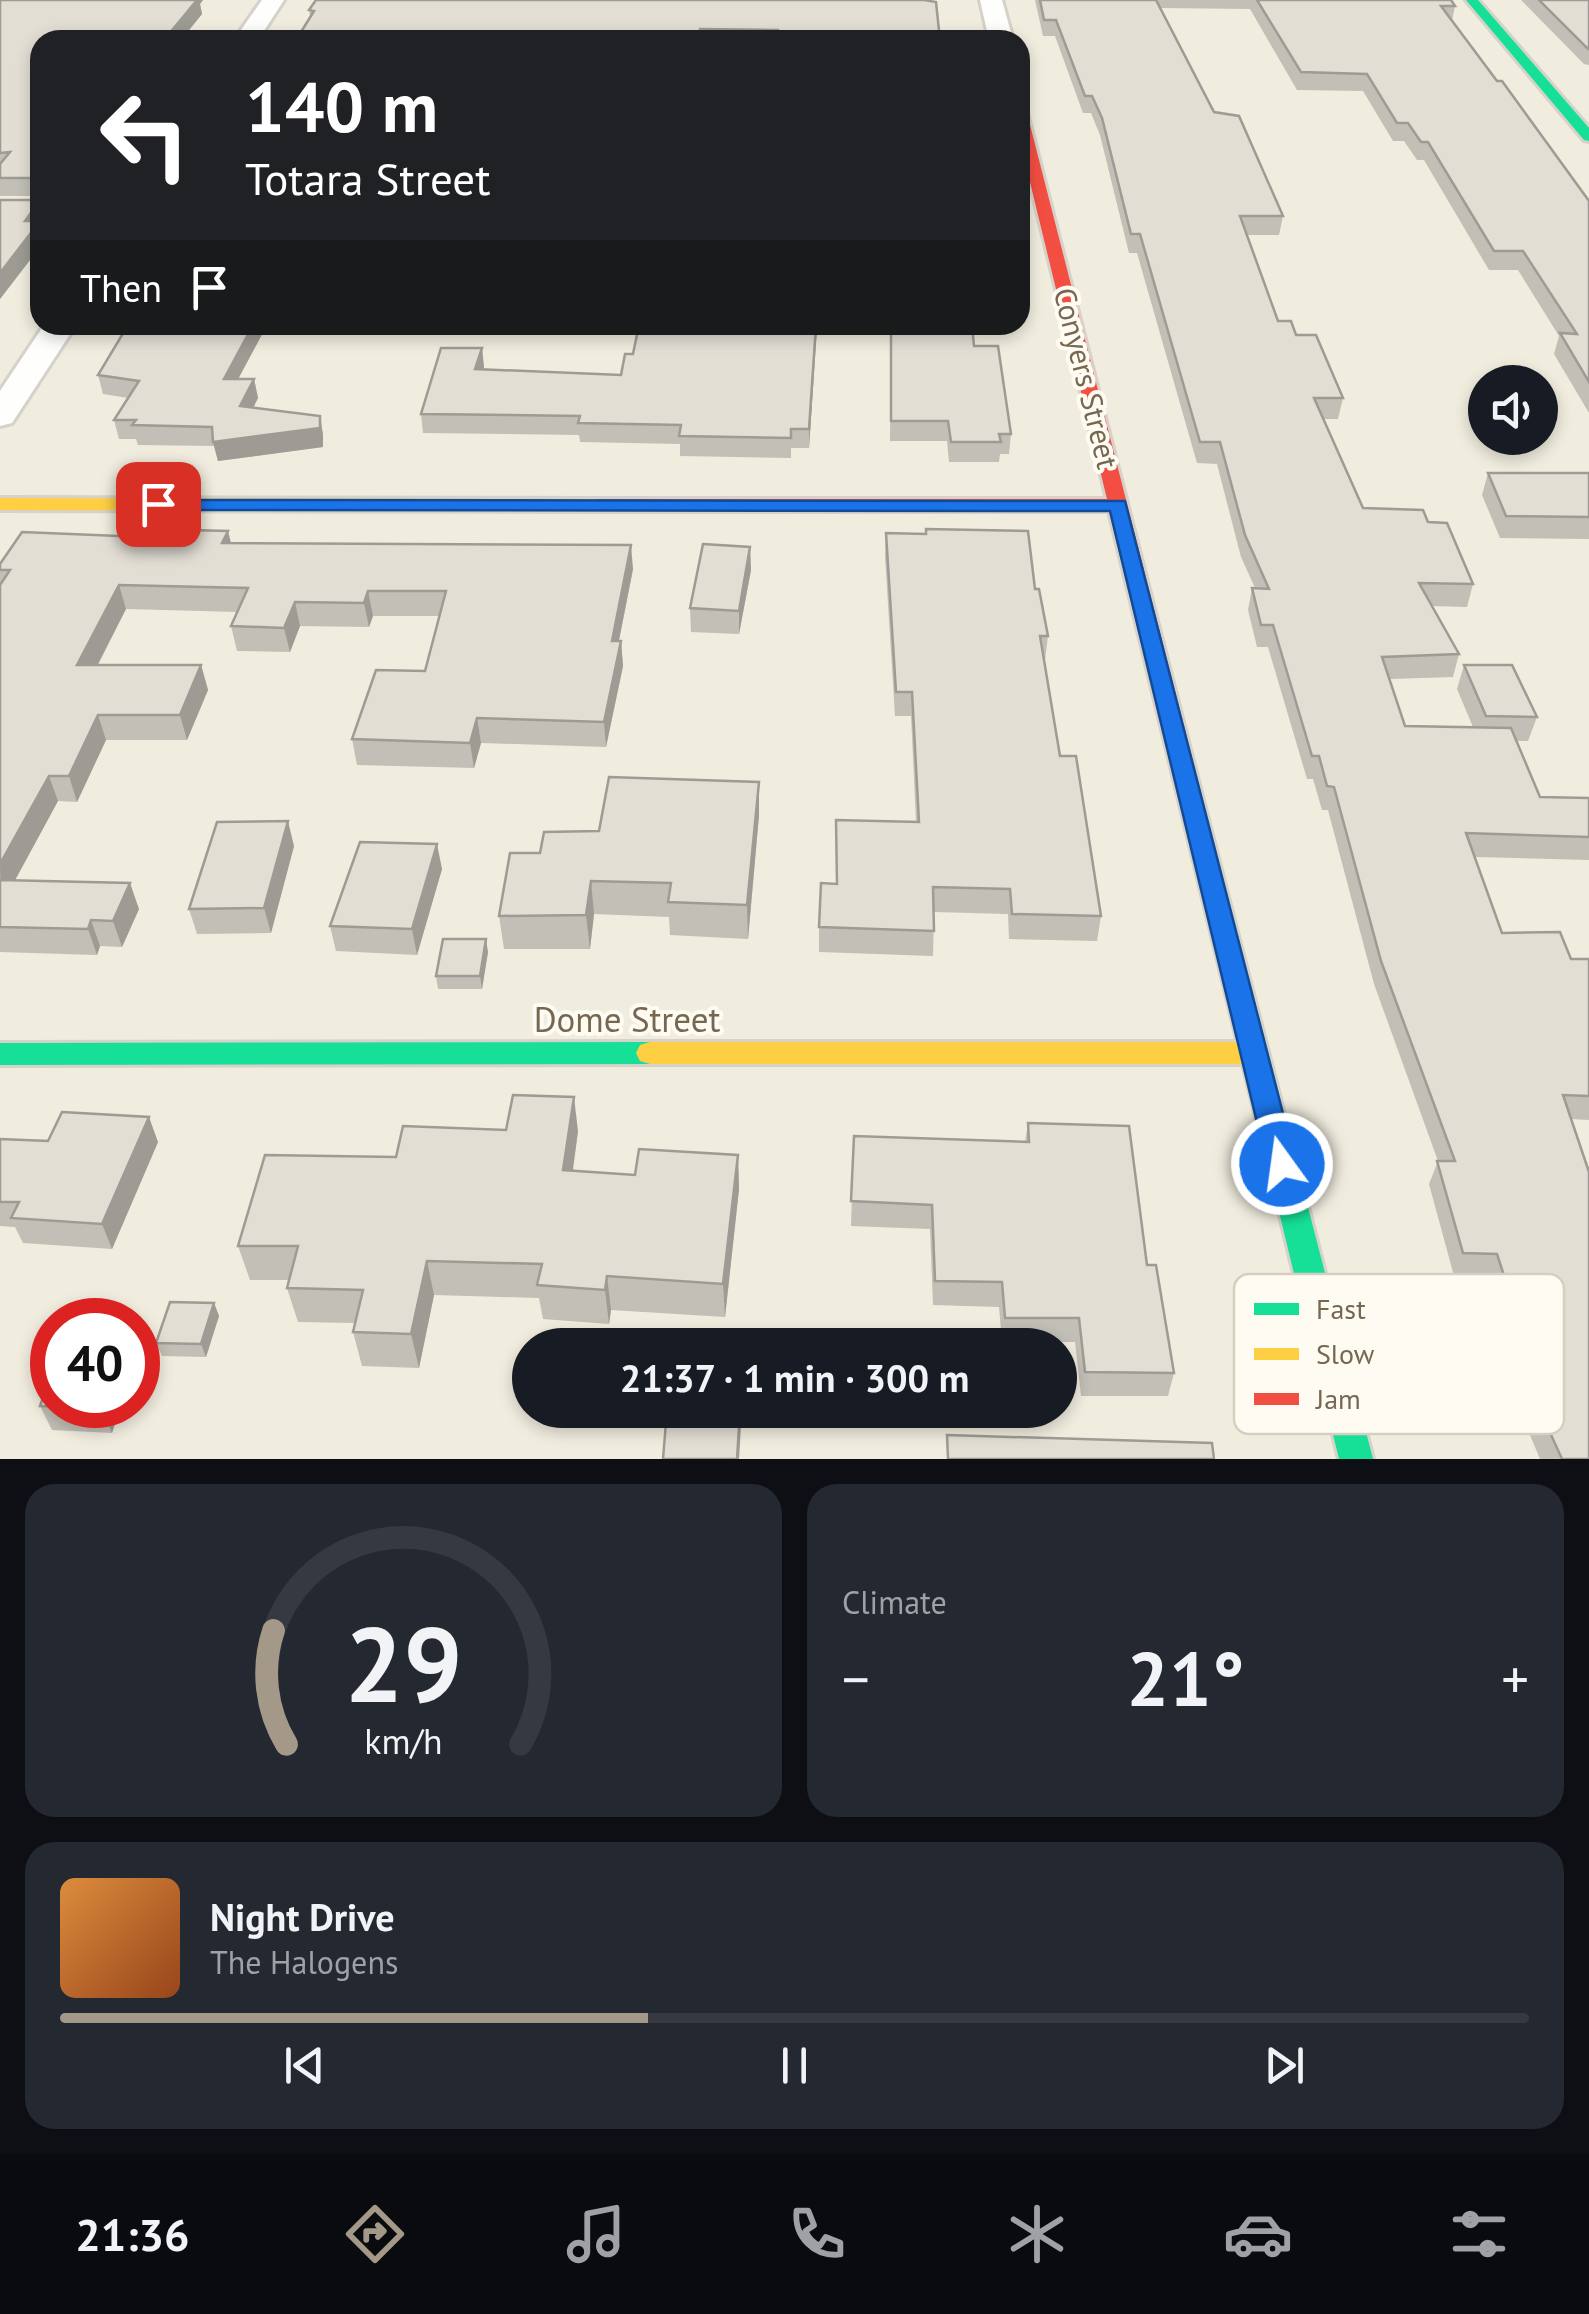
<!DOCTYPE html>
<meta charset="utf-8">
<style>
:root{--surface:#171b24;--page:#242831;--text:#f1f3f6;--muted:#9ea1a6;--line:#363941;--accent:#a49988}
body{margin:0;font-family:"PT Sans",sans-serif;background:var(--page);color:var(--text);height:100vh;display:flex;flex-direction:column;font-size:38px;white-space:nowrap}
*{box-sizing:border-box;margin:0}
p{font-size:32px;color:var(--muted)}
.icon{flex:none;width:55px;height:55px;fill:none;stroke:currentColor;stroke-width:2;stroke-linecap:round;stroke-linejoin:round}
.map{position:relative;height:1459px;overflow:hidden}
.side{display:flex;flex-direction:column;gap:25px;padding:25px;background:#0d0f14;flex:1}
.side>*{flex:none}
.top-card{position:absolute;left:30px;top:30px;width:1000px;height:305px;border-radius:30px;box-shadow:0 5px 15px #0003;background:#202124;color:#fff;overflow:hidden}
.fabs{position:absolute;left:1468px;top:365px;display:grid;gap:20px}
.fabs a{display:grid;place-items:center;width:90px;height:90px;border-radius:50%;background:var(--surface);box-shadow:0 5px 15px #0003;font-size:50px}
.speed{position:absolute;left:30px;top:1298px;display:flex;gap:20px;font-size:50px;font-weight:700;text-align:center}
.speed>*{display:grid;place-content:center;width:130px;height:130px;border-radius:50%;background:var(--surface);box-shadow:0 5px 15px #0003;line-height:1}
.speed .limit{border:15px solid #d22;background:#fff;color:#111}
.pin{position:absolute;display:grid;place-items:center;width:85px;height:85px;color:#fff;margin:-42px;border-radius:20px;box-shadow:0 5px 15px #0006}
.me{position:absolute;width:110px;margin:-55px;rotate:346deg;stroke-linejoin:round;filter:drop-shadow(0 0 8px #0008)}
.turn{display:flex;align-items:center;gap:35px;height:210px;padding:0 50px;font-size:45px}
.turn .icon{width:130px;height:130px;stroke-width:2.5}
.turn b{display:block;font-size:70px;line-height:85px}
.then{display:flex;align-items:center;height:95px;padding:0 50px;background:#0003;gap:20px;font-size:38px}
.big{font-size:75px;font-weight:700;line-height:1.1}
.side .tile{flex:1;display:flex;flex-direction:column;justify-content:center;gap:15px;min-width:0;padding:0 35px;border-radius:30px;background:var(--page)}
.side .dial{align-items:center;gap:0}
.dial svg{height:260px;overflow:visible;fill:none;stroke:var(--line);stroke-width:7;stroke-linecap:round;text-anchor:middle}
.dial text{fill:var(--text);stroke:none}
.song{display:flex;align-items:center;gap:30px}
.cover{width:120px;height:120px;border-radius:15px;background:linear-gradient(135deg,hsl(30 70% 55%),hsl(20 70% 35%))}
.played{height:10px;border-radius:5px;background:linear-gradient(90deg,var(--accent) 40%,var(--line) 40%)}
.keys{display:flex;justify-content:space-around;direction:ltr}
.heat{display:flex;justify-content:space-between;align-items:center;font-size:55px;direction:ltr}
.side .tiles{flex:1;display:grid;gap:25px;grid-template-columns:1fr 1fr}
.tile:last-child{grid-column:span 2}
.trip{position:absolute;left:512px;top:1328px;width:565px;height:100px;border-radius:50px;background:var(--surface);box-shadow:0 5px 15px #0003;font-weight:700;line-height:100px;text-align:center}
.menu{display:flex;height:160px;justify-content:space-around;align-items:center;background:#090b0e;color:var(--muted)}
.menu .icon{width:70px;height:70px}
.menu .active{color:var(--accent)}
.menu b{font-size:45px;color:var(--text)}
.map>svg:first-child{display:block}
.residential{fill:#f0ecde;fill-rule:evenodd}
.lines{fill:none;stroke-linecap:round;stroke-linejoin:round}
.street-casing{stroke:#d5d2cb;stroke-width:6}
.fast-casing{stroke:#d6d2ca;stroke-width:6}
.slow-casing{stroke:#d6d2ca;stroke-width:6}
.jam-casing{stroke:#d6d2ca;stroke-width:6}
.street{fill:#fefefd;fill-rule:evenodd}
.fast{fill:#16e098;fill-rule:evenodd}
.slow{fill:#ffcf43;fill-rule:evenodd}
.jam{fill:#f24e42;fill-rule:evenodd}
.wall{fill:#c2bfb6}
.shaded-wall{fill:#9e9b94}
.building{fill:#e2ded4;stroke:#9e9b94;stroke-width:2.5}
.route{fill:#1a73e8;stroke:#114b97;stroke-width:2.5}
.labels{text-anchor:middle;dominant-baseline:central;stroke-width:8;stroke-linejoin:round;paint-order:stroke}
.street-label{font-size:30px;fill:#766750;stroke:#fefcf2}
.near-street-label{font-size:35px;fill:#766750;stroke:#fefcf2}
.key{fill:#fefcf2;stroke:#d5cfc1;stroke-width:2.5}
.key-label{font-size:28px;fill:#766750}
</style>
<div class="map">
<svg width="1589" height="1459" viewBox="0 0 1589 1459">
<rect width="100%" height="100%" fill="#f8f6f0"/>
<path class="residential" d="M 0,0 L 1589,0 L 1589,1459 L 0,1459 ZM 40,40 L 1020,40 L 1020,325 L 40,325 ZM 1485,382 L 1540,382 L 1540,438 L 1485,438 ZM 52,1320 L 138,1320 L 138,1405 L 52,1405 ZM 530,1345 L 1060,1345 L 1060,1410 L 530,1410 Z"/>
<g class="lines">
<g class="street-casing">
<g id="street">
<polygon points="262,0 284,0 258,40 234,40"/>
<polygon points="980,0 1002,0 1013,40 989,40"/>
<polygon points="44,325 76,325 12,423 0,426 0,391"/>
</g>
</g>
<g class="fast-casing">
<g id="fast">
<polygon points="1466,0 1478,0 1589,128 1589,141 1584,140"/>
<polygon points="1193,800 1205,808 1373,1459 1339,1459 1181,808"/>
<polygon points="650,1042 660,1045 664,1053 660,1061 650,1064 0,1065 0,1043"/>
</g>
</g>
<g class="slow-casing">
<g id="slow">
<polygon points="0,498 598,499 608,505 598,511 0,510"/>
<polygon points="650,1042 1254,1042 1264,1045 1268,1053 1264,1061 1254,1064 650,1064 640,1061 636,1053 640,1045"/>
</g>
</g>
<g class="jam-casing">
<polygon id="jam" points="1020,109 1027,113 1205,808 1193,816 1181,808 1109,511 598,511 588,505 598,499 1107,499 1020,141"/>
</g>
<use href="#street" class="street"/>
<use href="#fast" class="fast"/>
<use href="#slow" class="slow"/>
<use href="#jam" class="jam"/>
</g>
<g class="wall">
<polygon points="0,0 203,0 200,4 202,14 181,40 40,40 40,247 0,299 0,200 38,200 38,196 0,196"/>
<polygon points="316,0 940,40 296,40 310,16 309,10"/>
<polygon points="1035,0 1451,0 1455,6 1452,21 1589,201 1589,413 1554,354 1559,336 1518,270 1489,270 1424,160 1417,160 1404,141 1393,141 1363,91 1297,90 1250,9 1160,8 1214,112 1283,216 1279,235 1247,235 1278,321 1296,335 1343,398 1338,419 1324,419 1363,508 1428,522 1473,584 1467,607 1432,606 1459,654 1453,677 1390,679 1405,726 1473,727 1457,689 1464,665 1537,717 1528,741 1516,741 1540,797 1589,798 1589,860 1475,857 1502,933 1571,959 1589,959 1589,1120 1571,1119 1589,1459 1540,1459 1527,1428 1532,1419 1487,1277 1454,1276 1429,1184 1438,1161 1374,984 1328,810 1322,810 1313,779 1307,779 1268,647 1257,647 1248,610 1252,588 1255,588 1241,557 1217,464 1197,463 1137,253 1129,253 1100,135 1091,113 1083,113 1055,36 1043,36"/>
<polygon points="1521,0 1589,0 1589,65 1584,64"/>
<polygon points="267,325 238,379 254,379 258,398 253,407 320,416 323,435 323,447 218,461 214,446 138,445 136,439 119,439 114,420 128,398 103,394 98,375"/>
<polygon points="639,325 972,325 974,346 1011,434 1009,454 1000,454 999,462 949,462 947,441 890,441 891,331 817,330 809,448 791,448 791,458 680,456 680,444 580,442 579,435 423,433 421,414 482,348 484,370 621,375 633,354"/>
<polygon points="1488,473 1589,473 1589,539 1500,538 1482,495"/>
<polygon points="886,533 1035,589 1048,636 1045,660 1044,660 1060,756 1101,916 1097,941 1009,939 1008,914 934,912 933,956 819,952 819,927 836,884 916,821 911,716 895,716 885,556"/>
<polygon points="231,544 633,569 619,641 621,641 623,666 606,747 481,743 474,768 357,765 352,739 425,671 439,616 373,616 369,627 300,626 290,652 237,651 231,626 238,612 126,609 98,665 201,665 208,690 187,740 106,740 77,802 58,801 15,880 139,909 122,947 100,946 97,955 0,952 0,564"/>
<polygon points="750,547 751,570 739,634 691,632 690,608"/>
<polygon points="759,815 748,939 670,935 669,917 594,914 590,949 504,949 499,916 540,853 599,831"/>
<polygon points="294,846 271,933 197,934 189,909"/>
<polygon points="442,869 417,955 336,951 330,926"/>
<polygon points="488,952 482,989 438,989 436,976"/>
<polygon points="1028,1123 1147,1265 1174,1373 1168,1396 1081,1396 1075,1342 1002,1342 999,1307 933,1305 930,1229 851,1226 854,1136 1025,1142"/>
<polygon points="578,1131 573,1171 635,1175 738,1155 739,1189 725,1317 611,1310 609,1324 543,1319 539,1298 434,1295 419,1368 362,1366 353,1332 355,1323 298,1322 287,1288 289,1280 250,1280 238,1246 396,1157"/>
<polygon points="0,1139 158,1142 112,1249 23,1243 15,1227 0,1226"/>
<polygon points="214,1303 219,1316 206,1357 162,1356 156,1343"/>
<polygon points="121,1405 112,1433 52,1430 40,1406"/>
</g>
<g class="shaded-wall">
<polygon points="189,0 203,0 200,4 202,14 181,40 164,40"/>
<polygon points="40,200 40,247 0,299 0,273 25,221"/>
<polygon points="253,325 267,325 228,398 224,379"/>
<polygon points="816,325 817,325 809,448 809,429"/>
<polygon points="482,348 484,367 478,388 475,369"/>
<polygon points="254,379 258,398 245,425 240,406"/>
<polygon points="320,416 323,435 323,447 218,461 213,442"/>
<polygon points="228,531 234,555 222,543"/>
<polygon points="631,545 633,569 614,665 612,641"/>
<polygon points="750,547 751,570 739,634 739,611"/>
<polygon points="119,585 126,609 85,689 77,665"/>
<polygon points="368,591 373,616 369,627 364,603"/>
<polygon points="295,602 300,626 290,652 284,628"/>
<polygon points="621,641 623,666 606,747 604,722"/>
<polygon points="201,665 208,690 187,740 180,715"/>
<polygon points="98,715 106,740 77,802 69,776"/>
<polygon points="477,718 481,743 474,768 470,743"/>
<polygon points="49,776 58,801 1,906 0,864"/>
<polygon points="759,782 759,815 748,939 747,905"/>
<polygon points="288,821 294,846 271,933 264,908"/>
<polygon points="437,844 442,869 417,955 412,929"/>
<polygon points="591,881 594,914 590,949 586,915"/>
<polygon points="130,883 139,909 122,947 113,921"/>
<polygon points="91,920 100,946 97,955 88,929"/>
<polygon points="486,939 488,952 482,989 480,976"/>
<polygon points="574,1097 578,1131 568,1204 563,1170"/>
<polygon points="149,1117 158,1142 112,1249 102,1224"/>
<polygon points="738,1155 739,1189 725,1317 723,1284"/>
<polygon points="427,1261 434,1295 419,1368 411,1334"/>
<polygon points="607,1276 611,1310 609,1324 605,1290"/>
<polygon points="214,1303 219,1316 206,1357 201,1344"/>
<polygon points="138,1335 142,1345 138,1358"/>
<polygon points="102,1405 121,1405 112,1433 101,1408"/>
<polygon points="740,1410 742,1410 739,1459 737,1459"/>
</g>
<g class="building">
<polygon points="0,0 197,0 164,40 40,40 40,200 25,221 40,221 0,273 0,200 38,200 38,178 0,178 0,164 10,152 0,153"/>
<polygon points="316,0 924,0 936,2 940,40 777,40 778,30 700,29 698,40 296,40 314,11 309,10"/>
<polygon points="1040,0 1156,0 1214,112 1239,116 1283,216 1240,216 1278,321 1291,321 1296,335 1316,335 1343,398 1314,398 1363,508 1423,510 1428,522 1447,523 1473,584 1419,583 1459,654 1382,657 1405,726 1511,728 1540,797 1589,798 1589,837 1466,833 1502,933 1560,932 1571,959 1589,959 1589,1096 1563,1095 1589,1172 1589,1459 1562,1459 1538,1406 1546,1405 1497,1254 1463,1253 1437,1161 1455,1161 1381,961 1334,787 1327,786 1319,756 1312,756 1273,625 1261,625 1252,588 1269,589 1245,535 1220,442 1200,442 1140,234 1131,234 1102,118 1092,96 1085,96 1056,20 1044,20"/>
<polygon points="1257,0 1451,0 1455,6 1441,6 1497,81 1502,81 1589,201 1589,382 1560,333 1577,334 1523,251 1494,251 1428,142 1421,142 1408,123 1397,123 1367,74 1301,72"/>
<polygon points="1539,0 1589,0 1589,49 1588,49"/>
<polygon points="128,325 253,325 224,379 254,379 240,406 320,416 320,428 213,442 212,427 132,425 136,420 114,420 139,381 98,375"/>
<polygon points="639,325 816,325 809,429 791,429 791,438 679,436 681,425 578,423 580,416 421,414 441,348 482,348 475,369 621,375 625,354 633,354"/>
<polygon points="891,325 972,325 974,346 998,346 1011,434 999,434 1001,442 951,442 948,421 891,421"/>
<polygon points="1488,473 1589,473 1589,517 1506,516"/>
<polygon points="148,529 228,531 222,543 631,545 612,641 621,641 604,722 477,718 470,743 352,739 376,670 425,671 446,591 368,591 364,603 295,602 284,628 231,626 248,588 119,585 77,665 201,665 180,715 98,715 69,776 49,776 0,864 0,585 10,570 0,570 0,564 22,532 143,537"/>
<polygon points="926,529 1028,531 1035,589 1039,589 1048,636 1040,636 1060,756 1076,756 1101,916 1012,914 1010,889 933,887 934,931 819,927 821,883 837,884 836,820 919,822 912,692 896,692 886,533 926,534"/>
<polygon points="703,544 750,547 739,611 690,608"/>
<polygon points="1464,665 1512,665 1537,717 1486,716"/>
<polygon points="609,777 759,782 747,905 668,902 671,883 591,881 586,915 499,916 510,853 540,853 544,832 599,831"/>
<polygon points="288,821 264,908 189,909 217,822"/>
<polygon points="360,842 437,844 412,929 330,926"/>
<polygon points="0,880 130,883 113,921 91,920 88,929 0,927"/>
<polygon points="443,939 486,939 480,976 436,976"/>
<polygon points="513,1095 574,1097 563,1170 635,1175 639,1149 738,1155 723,1284 607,1276 605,1290 537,1285 542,1264 427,1261 411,1334 353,1332 363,1290 287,1288 298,1246 238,1246 265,1155 396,1157 403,1126 506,1130"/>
<polygon points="62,1112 149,1117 102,1224 11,1218 19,1202 0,1202 0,1139 48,1141"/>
<polygon points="1028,1123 1129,1126 1147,1265 1156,1265 1174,1373 1085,1372 1079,1318 1005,1318 1002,1282 935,1281 932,1205 851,1201 854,1136 1029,1142"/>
<polygon points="170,1302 214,1303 201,1344 156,1343"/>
<polygon points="52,1372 52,1405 102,1405 101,1408 40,1406"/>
<polygon points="667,1410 740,1410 737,1459 663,1459"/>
<polygon points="947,1435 1212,1443 1214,1459 948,1459"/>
</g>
<polygon class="route" points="151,500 1125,501 1296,1164 1292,1173 1282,1176 1271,1173 1267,1164 1110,511 158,510 149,504"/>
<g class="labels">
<g class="street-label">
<text transform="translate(1087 378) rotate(76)">Conyers Street</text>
</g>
<g class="near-street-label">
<text x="627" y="1019">Dome Street</text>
</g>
</g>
<rect x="1234" y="1274" width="330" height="160" rx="15" class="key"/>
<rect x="1254" y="1303" width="45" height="12" fill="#16e098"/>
<rect x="1254" y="1348" width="45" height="12" fill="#ffcf43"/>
<rect x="1254" y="1393" width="45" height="12" fill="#f24e42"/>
<g class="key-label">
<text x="1316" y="1319">Fast</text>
<text x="1316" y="1364">Slow</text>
<text x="1316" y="1409">Jam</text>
</g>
</svg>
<div class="fabs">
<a><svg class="icon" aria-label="sound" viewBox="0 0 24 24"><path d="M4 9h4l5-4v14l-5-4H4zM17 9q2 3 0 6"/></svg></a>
</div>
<div class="speed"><div class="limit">40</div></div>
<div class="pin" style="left:158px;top:504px;background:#d93025"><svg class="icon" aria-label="arrive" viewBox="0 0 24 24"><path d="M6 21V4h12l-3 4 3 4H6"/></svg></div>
<svg class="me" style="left:1282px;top:1164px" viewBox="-20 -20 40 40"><circle r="17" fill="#1a73e8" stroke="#fff" stroke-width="3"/><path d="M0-11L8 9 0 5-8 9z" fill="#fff"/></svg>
<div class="trip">21:37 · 1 min · 300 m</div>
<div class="top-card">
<div class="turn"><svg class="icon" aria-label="left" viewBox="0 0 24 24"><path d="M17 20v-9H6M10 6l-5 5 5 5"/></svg><div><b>140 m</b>Totara Street</div></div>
<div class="then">Then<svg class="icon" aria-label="arrive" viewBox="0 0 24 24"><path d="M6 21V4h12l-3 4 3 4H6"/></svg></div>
</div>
</div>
<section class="side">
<div class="tiles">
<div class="tile dial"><svg viewBox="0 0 100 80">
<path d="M14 69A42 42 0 1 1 86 69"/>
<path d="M14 69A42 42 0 0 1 10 34" stroke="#a49988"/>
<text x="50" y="56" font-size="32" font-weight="700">29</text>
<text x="50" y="72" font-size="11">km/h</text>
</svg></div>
<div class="tile"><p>Climate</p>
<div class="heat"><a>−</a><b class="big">21°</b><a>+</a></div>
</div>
<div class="tile">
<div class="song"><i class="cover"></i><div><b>Night Drive</b><p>The Halogens</p></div></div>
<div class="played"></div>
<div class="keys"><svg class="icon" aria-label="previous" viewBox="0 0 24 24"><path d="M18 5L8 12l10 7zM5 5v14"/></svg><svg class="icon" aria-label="pause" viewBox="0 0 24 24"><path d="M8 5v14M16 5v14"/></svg><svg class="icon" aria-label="next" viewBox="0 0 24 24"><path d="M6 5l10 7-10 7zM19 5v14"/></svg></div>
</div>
</div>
</section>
<nav class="menu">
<b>21:36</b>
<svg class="icon active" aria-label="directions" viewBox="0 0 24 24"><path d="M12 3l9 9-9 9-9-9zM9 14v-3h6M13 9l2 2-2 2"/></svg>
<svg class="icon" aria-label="music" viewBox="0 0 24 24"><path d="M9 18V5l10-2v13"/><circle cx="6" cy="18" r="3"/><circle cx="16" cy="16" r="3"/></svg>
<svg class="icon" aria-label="phone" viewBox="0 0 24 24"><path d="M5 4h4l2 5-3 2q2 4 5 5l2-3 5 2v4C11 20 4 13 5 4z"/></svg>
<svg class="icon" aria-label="climate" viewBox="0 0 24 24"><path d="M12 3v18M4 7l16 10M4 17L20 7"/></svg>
<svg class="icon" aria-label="car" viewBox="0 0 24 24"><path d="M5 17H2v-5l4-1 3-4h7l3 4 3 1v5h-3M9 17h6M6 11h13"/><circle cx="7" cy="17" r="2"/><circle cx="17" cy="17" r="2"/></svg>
<svg class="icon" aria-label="filters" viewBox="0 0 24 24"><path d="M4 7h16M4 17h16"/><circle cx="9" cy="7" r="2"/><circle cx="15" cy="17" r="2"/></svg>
</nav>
